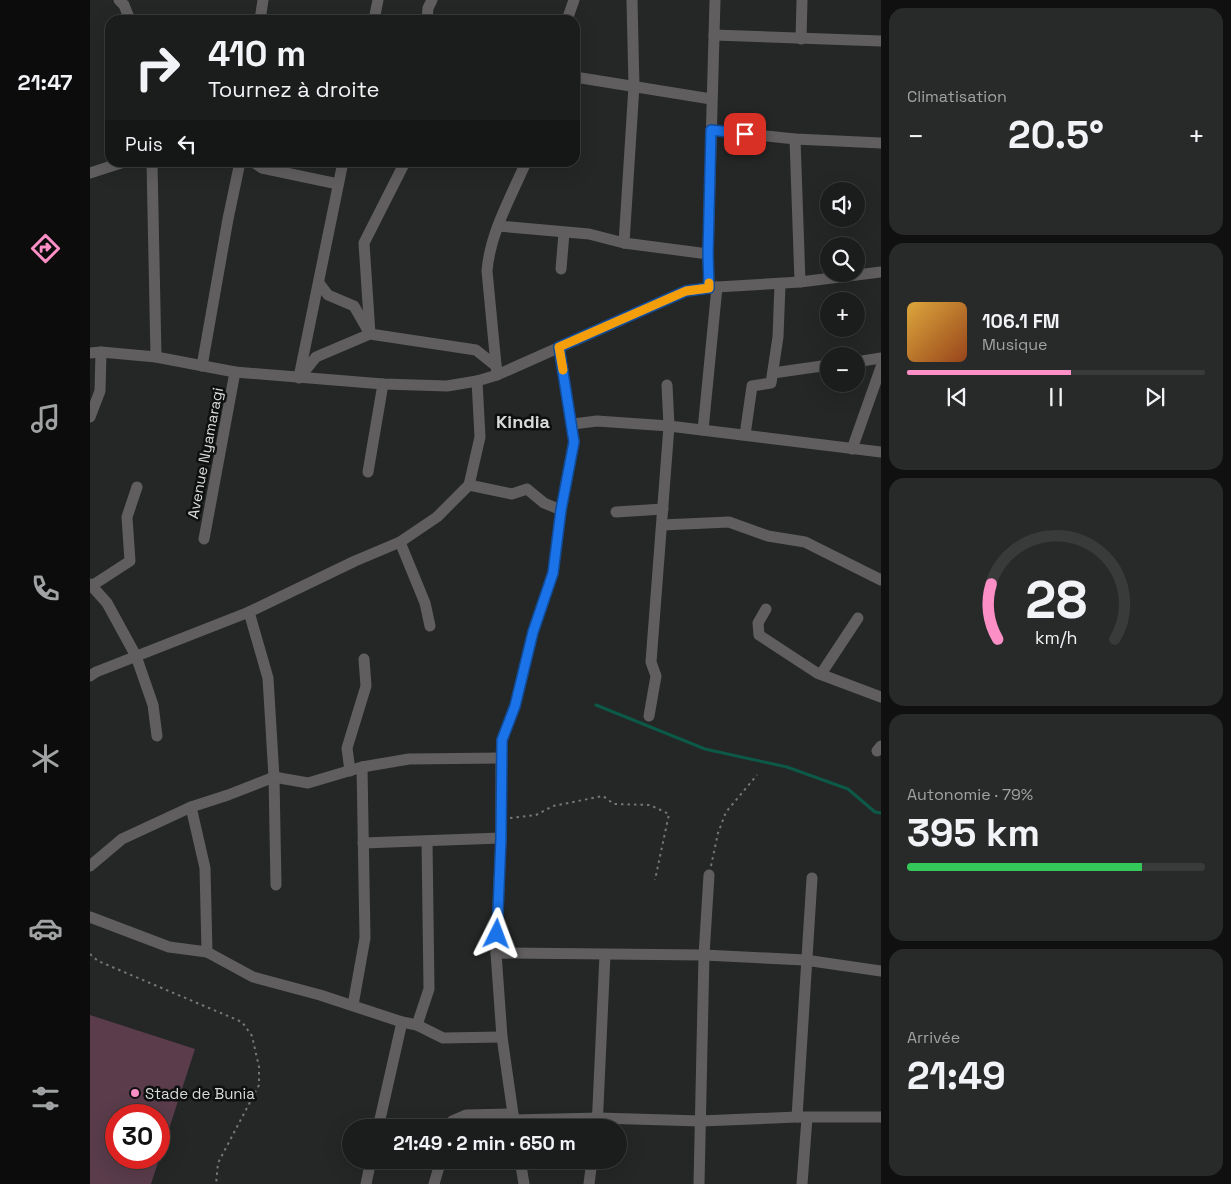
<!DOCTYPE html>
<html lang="fr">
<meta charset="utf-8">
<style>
:root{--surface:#1b1d1c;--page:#282a29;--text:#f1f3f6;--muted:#a0a2a3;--line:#393b3b;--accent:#fb8fc6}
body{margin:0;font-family:"Space Grotesk",sans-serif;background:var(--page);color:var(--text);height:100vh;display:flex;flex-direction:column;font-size:19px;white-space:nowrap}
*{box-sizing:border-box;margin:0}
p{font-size:16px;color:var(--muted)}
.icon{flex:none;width:28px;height:28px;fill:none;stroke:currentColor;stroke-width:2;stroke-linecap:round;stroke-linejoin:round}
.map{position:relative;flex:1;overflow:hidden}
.details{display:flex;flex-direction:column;gap:8px;padding:8px;background:#0f100f;width:350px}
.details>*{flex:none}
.hud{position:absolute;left:15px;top:15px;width:475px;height:152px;border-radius:15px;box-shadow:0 5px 20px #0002,0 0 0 1px var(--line);background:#1b1d1c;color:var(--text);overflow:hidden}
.buttons{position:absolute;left:730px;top:182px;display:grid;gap:10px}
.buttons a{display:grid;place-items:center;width:45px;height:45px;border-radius:50%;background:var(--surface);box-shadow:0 5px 20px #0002,0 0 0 1px var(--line);font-size:25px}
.speed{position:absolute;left:15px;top:1104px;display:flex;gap:10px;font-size:25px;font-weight:700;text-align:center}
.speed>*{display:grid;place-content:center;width:65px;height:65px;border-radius:50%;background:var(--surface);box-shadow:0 5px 20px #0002,0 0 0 1px var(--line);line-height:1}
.speed .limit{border:8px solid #d22;background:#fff;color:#111}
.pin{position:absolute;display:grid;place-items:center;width:42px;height:42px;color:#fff;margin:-21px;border-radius:10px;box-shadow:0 2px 8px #0006}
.me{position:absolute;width:55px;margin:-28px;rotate:3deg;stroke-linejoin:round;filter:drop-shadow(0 0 4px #0008)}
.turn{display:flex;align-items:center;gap:18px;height:105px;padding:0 20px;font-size:22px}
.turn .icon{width:65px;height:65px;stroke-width:2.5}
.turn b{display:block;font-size:35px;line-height:42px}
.then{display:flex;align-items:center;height:48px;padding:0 20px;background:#0003;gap:10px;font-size:19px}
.big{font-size:38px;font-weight:800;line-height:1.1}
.details .widget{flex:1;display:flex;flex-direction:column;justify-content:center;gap:8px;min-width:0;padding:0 18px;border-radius:15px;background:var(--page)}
.details .dial{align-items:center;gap:0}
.dial svg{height:130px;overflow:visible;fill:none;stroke:var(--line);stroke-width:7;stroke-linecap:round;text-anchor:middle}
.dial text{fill:var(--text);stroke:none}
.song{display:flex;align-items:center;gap:15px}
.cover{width:60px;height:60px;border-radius:8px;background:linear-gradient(135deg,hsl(40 70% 55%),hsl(20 70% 35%))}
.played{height:5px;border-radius:2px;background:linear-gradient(90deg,var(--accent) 55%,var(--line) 55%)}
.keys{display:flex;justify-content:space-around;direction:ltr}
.heat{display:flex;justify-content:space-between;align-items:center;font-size:28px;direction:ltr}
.charge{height:8px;border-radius:4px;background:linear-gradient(90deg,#34c759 79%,var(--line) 0)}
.trip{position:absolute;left:252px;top:1119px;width:285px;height:50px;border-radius:25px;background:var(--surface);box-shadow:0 5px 20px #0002,0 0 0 1px var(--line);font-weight:800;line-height:50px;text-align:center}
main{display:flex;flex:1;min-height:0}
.tabs{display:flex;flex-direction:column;width:90px;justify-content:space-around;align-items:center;background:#0b0c0b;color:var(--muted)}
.tabs .icon{width:35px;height:35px}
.tabs .selected{color:var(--accent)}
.tabs b{font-size:22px;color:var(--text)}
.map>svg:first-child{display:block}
.green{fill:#5a3c4b;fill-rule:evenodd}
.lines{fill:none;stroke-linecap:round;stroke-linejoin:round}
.stream{stroke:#0d5947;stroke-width:3}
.path{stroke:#747776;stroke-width:2;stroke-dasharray:2.5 4;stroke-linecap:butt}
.minor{stroke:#605e5f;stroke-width:11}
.route-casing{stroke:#114b97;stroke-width:12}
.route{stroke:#1a73e8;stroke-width:9}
.slow{stroke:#f59e0b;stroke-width:9}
.poi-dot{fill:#fb8fc6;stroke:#0e0f0f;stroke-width:2}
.labels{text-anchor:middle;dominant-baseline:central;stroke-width:5;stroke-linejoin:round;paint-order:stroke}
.street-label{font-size:15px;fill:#d9dbda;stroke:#0e0f0f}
.poi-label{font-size:15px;fill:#d9dbda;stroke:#0e0f0f;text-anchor:start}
.quarter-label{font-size:18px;font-weight:bold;fill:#d9dbda;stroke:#0e0f0f}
</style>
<main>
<nav class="tabs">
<b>21:47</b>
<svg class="icon selected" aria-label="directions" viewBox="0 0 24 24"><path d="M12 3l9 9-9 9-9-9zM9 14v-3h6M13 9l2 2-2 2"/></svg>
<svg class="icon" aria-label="music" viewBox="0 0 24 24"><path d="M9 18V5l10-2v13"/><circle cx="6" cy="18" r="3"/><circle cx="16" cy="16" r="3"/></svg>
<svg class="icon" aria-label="phone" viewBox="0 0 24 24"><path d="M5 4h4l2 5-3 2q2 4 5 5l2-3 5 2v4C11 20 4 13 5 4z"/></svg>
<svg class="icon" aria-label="climate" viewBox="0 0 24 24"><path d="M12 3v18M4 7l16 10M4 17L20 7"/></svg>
<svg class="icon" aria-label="car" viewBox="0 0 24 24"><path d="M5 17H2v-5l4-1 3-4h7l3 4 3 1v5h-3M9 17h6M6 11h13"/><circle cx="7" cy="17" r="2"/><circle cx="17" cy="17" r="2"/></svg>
<svg class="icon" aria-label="filters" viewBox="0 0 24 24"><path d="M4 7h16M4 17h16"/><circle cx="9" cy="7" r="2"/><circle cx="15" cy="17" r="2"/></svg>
</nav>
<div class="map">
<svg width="791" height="1184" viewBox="0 0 791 1184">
<rect width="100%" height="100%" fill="#242726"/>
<path class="green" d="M 0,1015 L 105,1049 L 61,1184 L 0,1184 ZM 26,1115 L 69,1115 L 69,1158 L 26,1158 Z"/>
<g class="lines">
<polyline class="stream" points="506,705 615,749 697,767 758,789 785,812 791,813"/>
<g class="path">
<polyline points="420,818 446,815 463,806 513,796 524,804 560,805 579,814 565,880"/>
<polyline points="621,866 628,833 636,812 667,775"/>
<polyline points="0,954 8,961 152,1022 162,1036 169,1067 169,1085 128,1163 126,1184"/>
</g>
<g class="minor">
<polyline points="29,0 34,5 40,20"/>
<polyline points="170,20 173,0"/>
<polyline points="284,20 288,0"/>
<polyline points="337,20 338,8 342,0"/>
<polyline points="477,20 484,0"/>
<polyline points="624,35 791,41"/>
<polyline points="711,39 712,0"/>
<polyline points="485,77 621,99"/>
<polyline points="621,130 705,139 791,143"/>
<polyline points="705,139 710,282"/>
<polyline points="62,162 66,357"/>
<polyline points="163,162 172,168 248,184"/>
<polyline points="0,173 34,162"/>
<polyline points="408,226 499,234 534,243 618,254"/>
<polyline points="534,243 544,86 542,0"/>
<polyline points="471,269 474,233"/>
<polyline points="229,283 238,295 264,306 280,334 386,350 406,366"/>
<polyline points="619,288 618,254 625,0"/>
<polyline points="0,353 11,352 66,357 145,372 293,384 357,386 387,381 407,375 596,291 627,287 710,282 791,272"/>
<polyline points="766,362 791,358"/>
<polyline points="112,366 138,219 150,162"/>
<polyline points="683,373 739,365"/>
<path d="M 407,375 L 397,271 C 400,233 421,197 436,162"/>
<polyline points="209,377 253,162"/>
<polyline points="209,378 226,357 280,334 274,243 315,162"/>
<polyline points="0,417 10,391 11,352"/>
<polyline points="483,424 507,421 579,426 791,452"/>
<polyline points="613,430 627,287"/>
<polyline points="655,435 662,386 681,383 688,337 690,284"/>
<polyline points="762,449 791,367"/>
<polyline points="278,472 293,384"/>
<polyline points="379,485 422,494 437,489 454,503 471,510"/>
<polyline points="526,512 573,509"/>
<polyline points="572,525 639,522 678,536 715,542 791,580"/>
<polyline points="114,539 145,372"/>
<polyline points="310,542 335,603 340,626"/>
<polyline points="0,584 17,603 46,656 63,705 67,736"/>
<polyline points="0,587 40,561 37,517 47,487"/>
<polyline points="676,609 668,623 669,635 727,673 791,697"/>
<polyline points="159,612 178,678 184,777 186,885"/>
<polyline points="731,674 768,618"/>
<polyline points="0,676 6,672 159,612 265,561 310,542 347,517 379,485 390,437 387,381"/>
<polyline points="559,716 566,676 561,662 579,426 577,385"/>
<polyline points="787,751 791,746"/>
<polyline points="260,771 257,748 276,686 274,659"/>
<polyline points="101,807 115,868 117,952"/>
<polyline points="273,843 411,838"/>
<polyline points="0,866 32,839 101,807 138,795 184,777 218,783 272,767 319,759 411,758"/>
<polyline points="0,917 79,947 117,952 163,977 230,995 312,1022 327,1025 353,1038 412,1037"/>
<polyline points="406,953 614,955 715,960 791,971"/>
<polyline points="263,1005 275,938 272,767"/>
<polyline points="327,1025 339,989 337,841"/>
<polyline points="707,1117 722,878"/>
<polyline points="424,1120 509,1118 611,1121 707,1117 791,1117"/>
<polyline points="288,1128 312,1022"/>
<polyline points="360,1128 362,1121 376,1115 423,1114"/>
<polyline points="425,1128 412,1037 406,953 411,838 411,758 412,740 425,706 443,632 463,573 471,510 484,441 469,347"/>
<polyline points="507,1128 515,955"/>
<polyline points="430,1160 434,1184"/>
<polyline points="276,1184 281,1160"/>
<polyline points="344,1184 351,1160"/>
<polyline points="499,1184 502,1160"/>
<polyline points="609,1184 614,955 619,875"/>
<polyline points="712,1184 717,1118"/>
</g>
</g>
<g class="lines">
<g class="route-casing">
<polyline id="route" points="407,934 411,838 412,740 425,706 443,632 463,573 471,510 484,442 469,347 596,291 619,288 618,254 621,130 655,134"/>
</g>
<use href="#route" class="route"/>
<polyline class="slow" points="473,370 469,347 596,291 619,288 619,283"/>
</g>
<circle class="poi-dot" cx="45" cy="1093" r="5"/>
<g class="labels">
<g class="street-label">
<text transform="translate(115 453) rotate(-79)">Avenue Nyamaragi</text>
</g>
<g class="poi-label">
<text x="55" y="1093">Stade de Bunia</text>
</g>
<g class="quarter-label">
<text x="433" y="421">Kindia</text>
</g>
</g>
</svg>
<div class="buttons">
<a><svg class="icon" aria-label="sound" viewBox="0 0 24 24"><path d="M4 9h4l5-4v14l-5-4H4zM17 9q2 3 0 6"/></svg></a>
<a><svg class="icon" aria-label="search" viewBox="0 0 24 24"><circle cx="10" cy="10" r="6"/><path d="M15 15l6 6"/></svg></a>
<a>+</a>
<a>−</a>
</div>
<div class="speed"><div class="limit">30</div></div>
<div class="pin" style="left:655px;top:134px;background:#d93025"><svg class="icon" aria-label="arrive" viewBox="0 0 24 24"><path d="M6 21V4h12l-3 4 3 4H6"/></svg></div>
<svg class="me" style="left:407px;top:934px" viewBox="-20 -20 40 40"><path d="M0-17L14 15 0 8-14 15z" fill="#1a73e8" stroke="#fff" stroke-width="4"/></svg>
<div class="trip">21:49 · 2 min · 650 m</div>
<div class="hud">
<div class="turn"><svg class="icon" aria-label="right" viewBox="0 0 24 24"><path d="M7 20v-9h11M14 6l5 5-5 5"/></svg><div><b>410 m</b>Tournez à droite</div></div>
<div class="then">Puis<svg class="icon" aria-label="left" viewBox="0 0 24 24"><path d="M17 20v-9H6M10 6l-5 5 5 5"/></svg></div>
</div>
</div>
<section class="details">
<div class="widget"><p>Climatisation</p>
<div class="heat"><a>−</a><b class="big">20.5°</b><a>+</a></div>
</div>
<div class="widget">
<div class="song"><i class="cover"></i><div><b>106.1 FM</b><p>Musique</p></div></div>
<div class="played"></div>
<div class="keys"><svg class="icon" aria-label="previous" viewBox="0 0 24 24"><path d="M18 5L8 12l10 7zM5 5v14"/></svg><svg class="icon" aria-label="pause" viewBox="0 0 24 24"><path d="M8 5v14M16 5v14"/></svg><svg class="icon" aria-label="next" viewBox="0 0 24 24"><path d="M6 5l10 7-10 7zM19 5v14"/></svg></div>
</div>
<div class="widget dial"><svg viewBox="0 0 100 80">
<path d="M14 69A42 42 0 1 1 86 69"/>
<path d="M14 69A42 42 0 0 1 10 35" stroke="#fb8fc6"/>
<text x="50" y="56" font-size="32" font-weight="700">28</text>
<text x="50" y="72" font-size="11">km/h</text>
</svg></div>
<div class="widget"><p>Autonomie · 79%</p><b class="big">395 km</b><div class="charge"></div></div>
<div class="widget"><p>Arrivée</p><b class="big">21:49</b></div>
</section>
</main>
